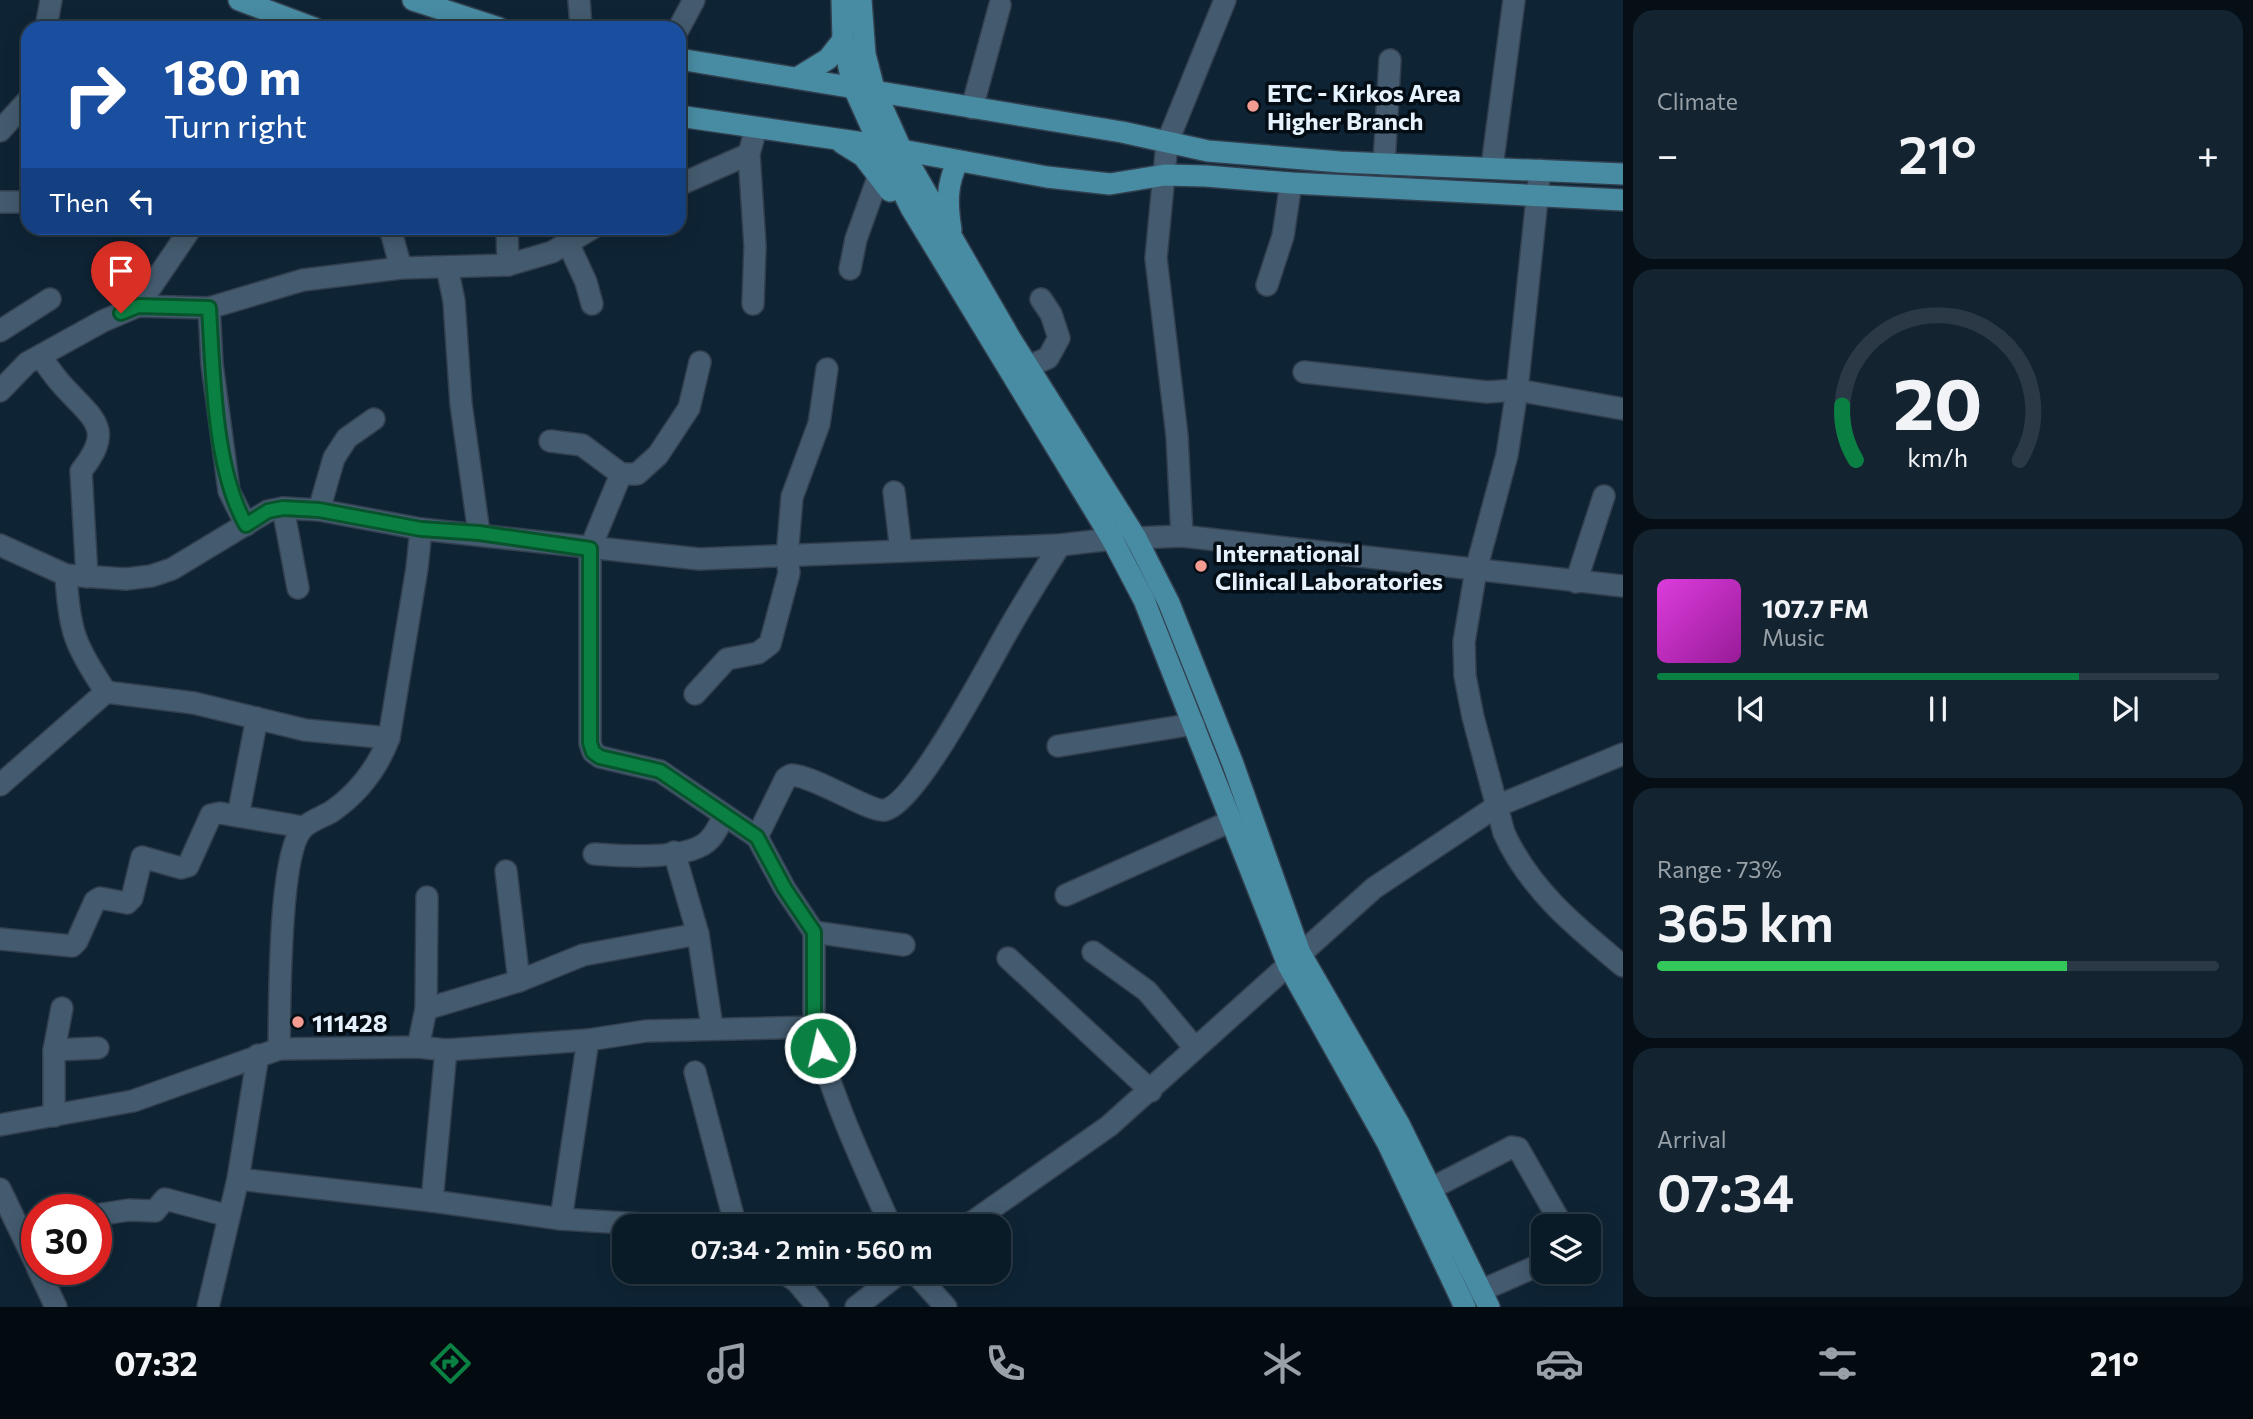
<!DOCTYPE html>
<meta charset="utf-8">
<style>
:root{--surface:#0a1b28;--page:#132430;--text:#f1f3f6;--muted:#99a1a8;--line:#2a3945;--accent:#0b8043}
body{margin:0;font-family:Commissioner,sans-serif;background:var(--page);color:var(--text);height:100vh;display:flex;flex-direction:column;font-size:26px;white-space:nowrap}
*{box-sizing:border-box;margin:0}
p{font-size:23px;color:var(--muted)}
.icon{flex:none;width:38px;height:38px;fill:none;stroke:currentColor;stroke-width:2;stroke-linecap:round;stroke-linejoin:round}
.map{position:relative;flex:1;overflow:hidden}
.side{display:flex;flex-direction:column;gap:10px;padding:10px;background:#060f16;width:630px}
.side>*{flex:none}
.top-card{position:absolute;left:21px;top:21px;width:665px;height:214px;border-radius:21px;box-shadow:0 4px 18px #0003,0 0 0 2px var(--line);background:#1a4fa0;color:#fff;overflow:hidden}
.tools{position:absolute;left:1531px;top:1214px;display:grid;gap:14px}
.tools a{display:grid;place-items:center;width:70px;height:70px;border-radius:14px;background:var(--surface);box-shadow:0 4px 18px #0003,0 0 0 2px var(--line);font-size:35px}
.speed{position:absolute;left:21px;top:1194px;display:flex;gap:14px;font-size:35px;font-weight:700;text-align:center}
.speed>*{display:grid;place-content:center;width:91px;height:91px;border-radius:50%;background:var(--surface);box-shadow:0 4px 18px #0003,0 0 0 2px var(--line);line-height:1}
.speed .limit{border:10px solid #d22;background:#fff;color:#111}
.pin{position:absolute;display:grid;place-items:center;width:60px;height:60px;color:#fff;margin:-72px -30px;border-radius:50% 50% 50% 0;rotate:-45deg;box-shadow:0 0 7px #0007}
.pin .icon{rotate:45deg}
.me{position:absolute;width:77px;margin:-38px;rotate:351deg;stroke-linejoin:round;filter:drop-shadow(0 0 5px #0008)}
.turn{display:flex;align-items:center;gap:24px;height:147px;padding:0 28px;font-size:32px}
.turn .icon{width:91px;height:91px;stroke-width:2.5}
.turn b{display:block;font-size:49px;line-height:60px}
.then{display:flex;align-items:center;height:66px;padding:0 28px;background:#0003;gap:14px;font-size:26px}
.big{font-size:52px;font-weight:600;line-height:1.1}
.side .card{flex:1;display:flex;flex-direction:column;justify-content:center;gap:10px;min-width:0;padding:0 24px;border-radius:21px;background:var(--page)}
.side .dial{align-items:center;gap:0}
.dial svg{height:182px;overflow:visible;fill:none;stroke:var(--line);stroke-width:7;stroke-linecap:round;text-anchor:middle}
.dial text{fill:var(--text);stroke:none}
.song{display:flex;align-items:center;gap:21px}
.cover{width:84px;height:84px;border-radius:10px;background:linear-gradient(135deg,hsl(300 70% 55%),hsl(300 70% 35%))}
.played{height:7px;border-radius:4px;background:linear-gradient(90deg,var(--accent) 75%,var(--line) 75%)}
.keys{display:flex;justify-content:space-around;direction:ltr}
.heat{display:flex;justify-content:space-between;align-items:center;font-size:38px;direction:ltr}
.charge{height:10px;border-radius:5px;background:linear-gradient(90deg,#34c759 73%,var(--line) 0)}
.trip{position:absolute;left:612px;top:1214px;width:399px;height:70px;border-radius:21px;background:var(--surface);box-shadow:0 4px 18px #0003,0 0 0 2px var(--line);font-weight:600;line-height:70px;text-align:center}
.menu{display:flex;height:112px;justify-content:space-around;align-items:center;background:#040b10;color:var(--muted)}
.menu .icon{width:49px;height:49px}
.menu .active{color:var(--accent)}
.menu b{font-size:32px;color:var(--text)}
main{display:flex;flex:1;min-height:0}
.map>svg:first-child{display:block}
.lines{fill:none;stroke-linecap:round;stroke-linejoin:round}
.minor-casing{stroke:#323f4e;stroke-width:24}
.major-casing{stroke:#323f4e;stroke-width:24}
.minor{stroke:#445b6f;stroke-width:21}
.major{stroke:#488ca3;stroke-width:21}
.route-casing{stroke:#07532c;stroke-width:18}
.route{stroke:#0b8043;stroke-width:12}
.poi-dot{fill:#f59c92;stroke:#040c14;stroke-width:2.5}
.labels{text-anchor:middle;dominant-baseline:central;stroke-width:7;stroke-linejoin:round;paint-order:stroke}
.poi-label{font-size:24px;font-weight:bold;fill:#e5f2fe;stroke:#040c14;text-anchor:start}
</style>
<main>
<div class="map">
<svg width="1623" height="1307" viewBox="0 0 1623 1307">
<rect width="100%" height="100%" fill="#0e2435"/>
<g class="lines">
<g class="minor-casing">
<g id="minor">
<polyline points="579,0 581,28"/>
<polyline points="46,28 51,0"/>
<polyline points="679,28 694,0"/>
<polyline points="972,108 1000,5"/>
<polyline points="0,131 28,100"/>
<polyline points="1384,164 1390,60"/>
<polyline points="1492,167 1514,0"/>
<path d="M 1540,170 L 1517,390 L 1507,455 L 1476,570 L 1464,642 L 1465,676 L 1473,717 L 1504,833 C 1530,890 1576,927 1623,966"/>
<polyline points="679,185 749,154"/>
<polyline points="0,202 22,202"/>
<polyline points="390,228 401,268"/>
<polyline points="568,243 586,282 592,304"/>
<polyline points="508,265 552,252 593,228"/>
<polyline points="447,267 454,301 461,404 479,533"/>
<polyline points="850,269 856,239 879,175"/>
<polyline points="1267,285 1283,236 1291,183"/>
<polyline points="753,304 755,246 749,154 756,128"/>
<polyline points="138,306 191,228"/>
<polyline points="0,331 50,299"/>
<path d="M 41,357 C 48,367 56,379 65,388 C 95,420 114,430 81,471 L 87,577"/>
<polyline points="700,362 689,408 658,455 637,474 621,474 590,549 590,743 593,752 600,757 660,771 757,837 785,889 814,932"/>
<polyline points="1029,366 1048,358 1059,338 1051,314 1041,299"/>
<polyline points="1304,372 1487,392 1517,390 1623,409"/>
<polyline points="0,391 27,363 103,321 138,306 209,308"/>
<polyline points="550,441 582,445 621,474"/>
<polyline points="894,492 901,551"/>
<polyline points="283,508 298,588"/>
<polyline points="319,510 334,458 347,438 374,419"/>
<polyline points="246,525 229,491 212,364 209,308 303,280 401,268 508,265 507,228"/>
<path d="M 421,529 L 417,568 L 389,738 C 377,769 359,793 331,812 C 322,817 310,821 303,828 C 278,853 280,1009 279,1049 L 418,1047 L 446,1050 L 432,1201 L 561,1219 L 690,1227"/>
<polyline points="1182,536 1177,436 1156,258 1167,143 1225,0"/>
<polyline points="0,545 66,575 126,579 151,576 172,569 268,511 283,508 319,510 421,529 699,559 1060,545 1112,539 1182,536 1623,586"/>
<path d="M 66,575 C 69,631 75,646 106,692"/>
<polyline points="1576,582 1604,496"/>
<polyline points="695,694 727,659 758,653 770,644 789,573 787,557 792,497 819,424 827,369"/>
<polyline points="1058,746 1194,724"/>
<polyline points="0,785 106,692 194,703 305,730 389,738"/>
<polyline points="238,816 257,718"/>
<path d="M 757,837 L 786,778 L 791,775 C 816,776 870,813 885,810 C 918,802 991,659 1010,627 C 1026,599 1043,572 1060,545"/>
<polyline points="674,852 698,934"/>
<path d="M 594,854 C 621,856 691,861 710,839 C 716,833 720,823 724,816"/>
<polyline points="506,871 519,981"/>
<polyline points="1066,895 1229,822"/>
<polyline points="0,939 72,946 77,941 95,901 100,898 127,903 132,898 142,857 181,868 188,866 211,815 220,813 303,827"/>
<polyline points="1093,952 1147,991 1195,1048"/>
<polyline points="1008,958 1151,1091"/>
<polyline points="426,1009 519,981 583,955 698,934 712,1027"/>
<polyline points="814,1027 814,932 904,945"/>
<polyline points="418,1047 426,1009 427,897"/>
<polyline points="54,1050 98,1048"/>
<path d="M 446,1050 L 588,1040 L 646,1031 L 814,1027 C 831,1097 862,1161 891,1227"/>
<polyline points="695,1072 736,1227"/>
<polyline points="54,1116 54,1050 62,1008"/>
<polyline points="0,1125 133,1101 279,1049"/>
<polyline points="238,1179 432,1201"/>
<polyline points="0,1189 37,1266"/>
<polyline points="1430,1189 1512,1147 1518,1148 1563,1227"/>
<polyline points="96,1215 129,1210 155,1211 165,1199 229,1216"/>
<polyline points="561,1219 588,1040"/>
<polyline points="965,1227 1109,1126 1374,888 1497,806 1623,754"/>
<polyline points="38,1269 56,1307"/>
<polyline points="783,1272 797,1282 818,1307"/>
<polyline points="914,1272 946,1307"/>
<polyline points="1480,1291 1544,1263"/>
<polyline points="208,1307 238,1179 258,1055"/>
<polyline points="856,1307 901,1272"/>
</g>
</g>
<g class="major-casing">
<g id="major">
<polyline points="239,0 314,28"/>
<polyline points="413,0 499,28"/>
<polyline points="842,0 843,40 853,86 880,146 911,208 1112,539 1144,600 1288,965 1388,1144 1465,1307"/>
<polyline points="861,0 865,54 874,89 902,151 1010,338 1136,538 1169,603 1233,764 1300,953 1399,1124 1489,1307"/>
<polyline points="679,59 1122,132 1208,151 1340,162 1623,174"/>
<polyline points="797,78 828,59 843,40"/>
<polyline points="679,116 864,143 1047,177 1110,184 1165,175 1206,176 1291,183 1623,200"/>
<polyline points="842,143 863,156 890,191"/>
<path d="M 951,230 C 947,205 946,185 958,161"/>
</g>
</g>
<use href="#minor" class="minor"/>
<use href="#major" class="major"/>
</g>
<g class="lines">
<g class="route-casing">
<path id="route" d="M 121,313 L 138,306 L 209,308 C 213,373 214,469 246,525 L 268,511 L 283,508 L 319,510 L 421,529 L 479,533 L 590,549 L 590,743 L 593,752 L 600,757 L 660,771 L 757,837 L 785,889 L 814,932 L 814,1027 L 820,1048"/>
</g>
<use href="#route" class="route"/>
</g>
<g class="poi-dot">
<circle cx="1253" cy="106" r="7"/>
<circle cx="1201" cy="566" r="7"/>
<circle cx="298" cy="1022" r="7"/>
</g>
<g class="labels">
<g class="poi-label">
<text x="1267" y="92">ETC - Kirkos Area<tspan x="1267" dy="28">Higher Branch</tspan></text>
<text x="1215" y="552">International<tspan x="1215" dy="28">Clinical Laboratories</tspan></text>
<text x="312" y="1022">111428</text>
</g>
</g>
</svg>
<div class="tools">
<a><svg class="icon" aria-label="layers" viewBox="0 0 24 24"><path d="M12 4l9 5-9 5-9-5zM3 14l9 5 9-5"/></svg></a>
</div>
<div class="speed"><div class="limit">30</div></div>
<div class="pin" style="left:121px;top:313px;background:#d93025"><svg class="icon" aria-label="arrive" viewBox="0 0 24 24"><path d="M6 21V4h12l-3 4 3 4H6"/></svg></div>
<svg class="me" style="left:820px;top:1048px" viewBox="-20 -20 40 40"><circle r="17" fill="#0b8043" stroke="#fff" stroke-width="3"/><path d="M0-11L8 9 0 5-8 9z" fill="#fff"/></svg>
<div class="trip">07:34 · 2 min · 560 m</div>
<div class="top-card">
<div class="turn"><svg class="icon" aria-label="right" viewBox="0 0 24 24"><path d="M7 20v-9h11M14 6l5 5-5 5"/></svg><div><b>180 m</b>Turn right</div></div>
<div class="then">Then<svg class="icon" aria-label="left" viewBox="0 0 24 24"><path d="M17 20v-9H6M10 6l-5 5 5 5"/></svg></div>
</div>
</div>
<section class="side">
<div class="card"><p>Climate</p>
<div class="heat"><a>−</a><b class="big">21°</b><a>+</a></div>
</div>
<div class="card dial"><svg viewBox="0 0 100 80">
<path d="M14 69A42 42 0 1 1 86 69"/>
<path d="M14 69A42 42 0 0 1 8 45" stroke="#0b8043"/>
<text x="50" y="56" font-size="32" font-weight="700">20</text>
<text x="50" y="72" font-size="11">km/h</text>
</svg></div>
<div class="card">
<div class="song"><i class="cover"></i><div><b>107.7 FM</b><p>Music</p></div></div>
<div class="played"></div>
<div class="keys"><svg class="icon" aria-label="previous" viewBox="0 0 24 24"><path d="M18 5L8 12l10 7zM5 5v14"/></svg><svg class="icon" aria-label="pause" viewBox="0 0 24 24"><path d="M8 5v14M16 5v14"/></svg><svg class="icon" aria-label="next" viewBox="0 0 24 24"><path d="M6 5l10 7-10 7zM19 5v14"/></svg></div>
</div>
<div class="card"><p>Range · 73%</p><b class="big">365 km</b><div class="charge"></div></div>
<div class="card"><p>Arrival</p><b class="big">07:34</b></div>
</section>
</main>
<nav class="menu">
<b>07:32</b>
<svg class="icon active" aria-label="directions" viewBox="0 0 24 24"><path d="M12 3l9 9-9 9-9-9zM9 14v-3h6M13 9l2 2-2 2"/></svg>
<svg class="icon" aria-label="music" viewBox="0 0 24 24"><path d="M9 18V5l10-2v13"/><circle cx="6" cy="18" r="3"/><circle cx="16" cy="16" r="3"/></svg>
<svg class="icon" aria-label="phone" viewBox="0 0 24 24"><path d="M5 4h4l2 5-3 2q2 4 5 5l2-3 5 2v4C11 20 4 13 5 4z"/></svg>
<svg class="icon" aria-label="climate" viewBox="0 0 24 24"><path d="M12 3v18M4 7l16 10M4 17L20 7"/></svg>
<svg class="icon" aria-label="car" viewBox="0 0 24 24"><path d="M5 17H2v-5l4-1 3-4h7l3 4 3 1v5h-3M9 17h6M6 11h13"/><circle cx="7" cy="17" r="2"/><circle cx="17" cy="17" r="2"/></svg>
<svg class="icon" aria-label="filters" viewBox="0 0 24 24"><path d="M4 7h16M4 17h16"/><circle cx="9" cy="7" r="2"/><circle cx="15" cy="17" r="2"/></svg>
<b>21°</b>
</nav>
